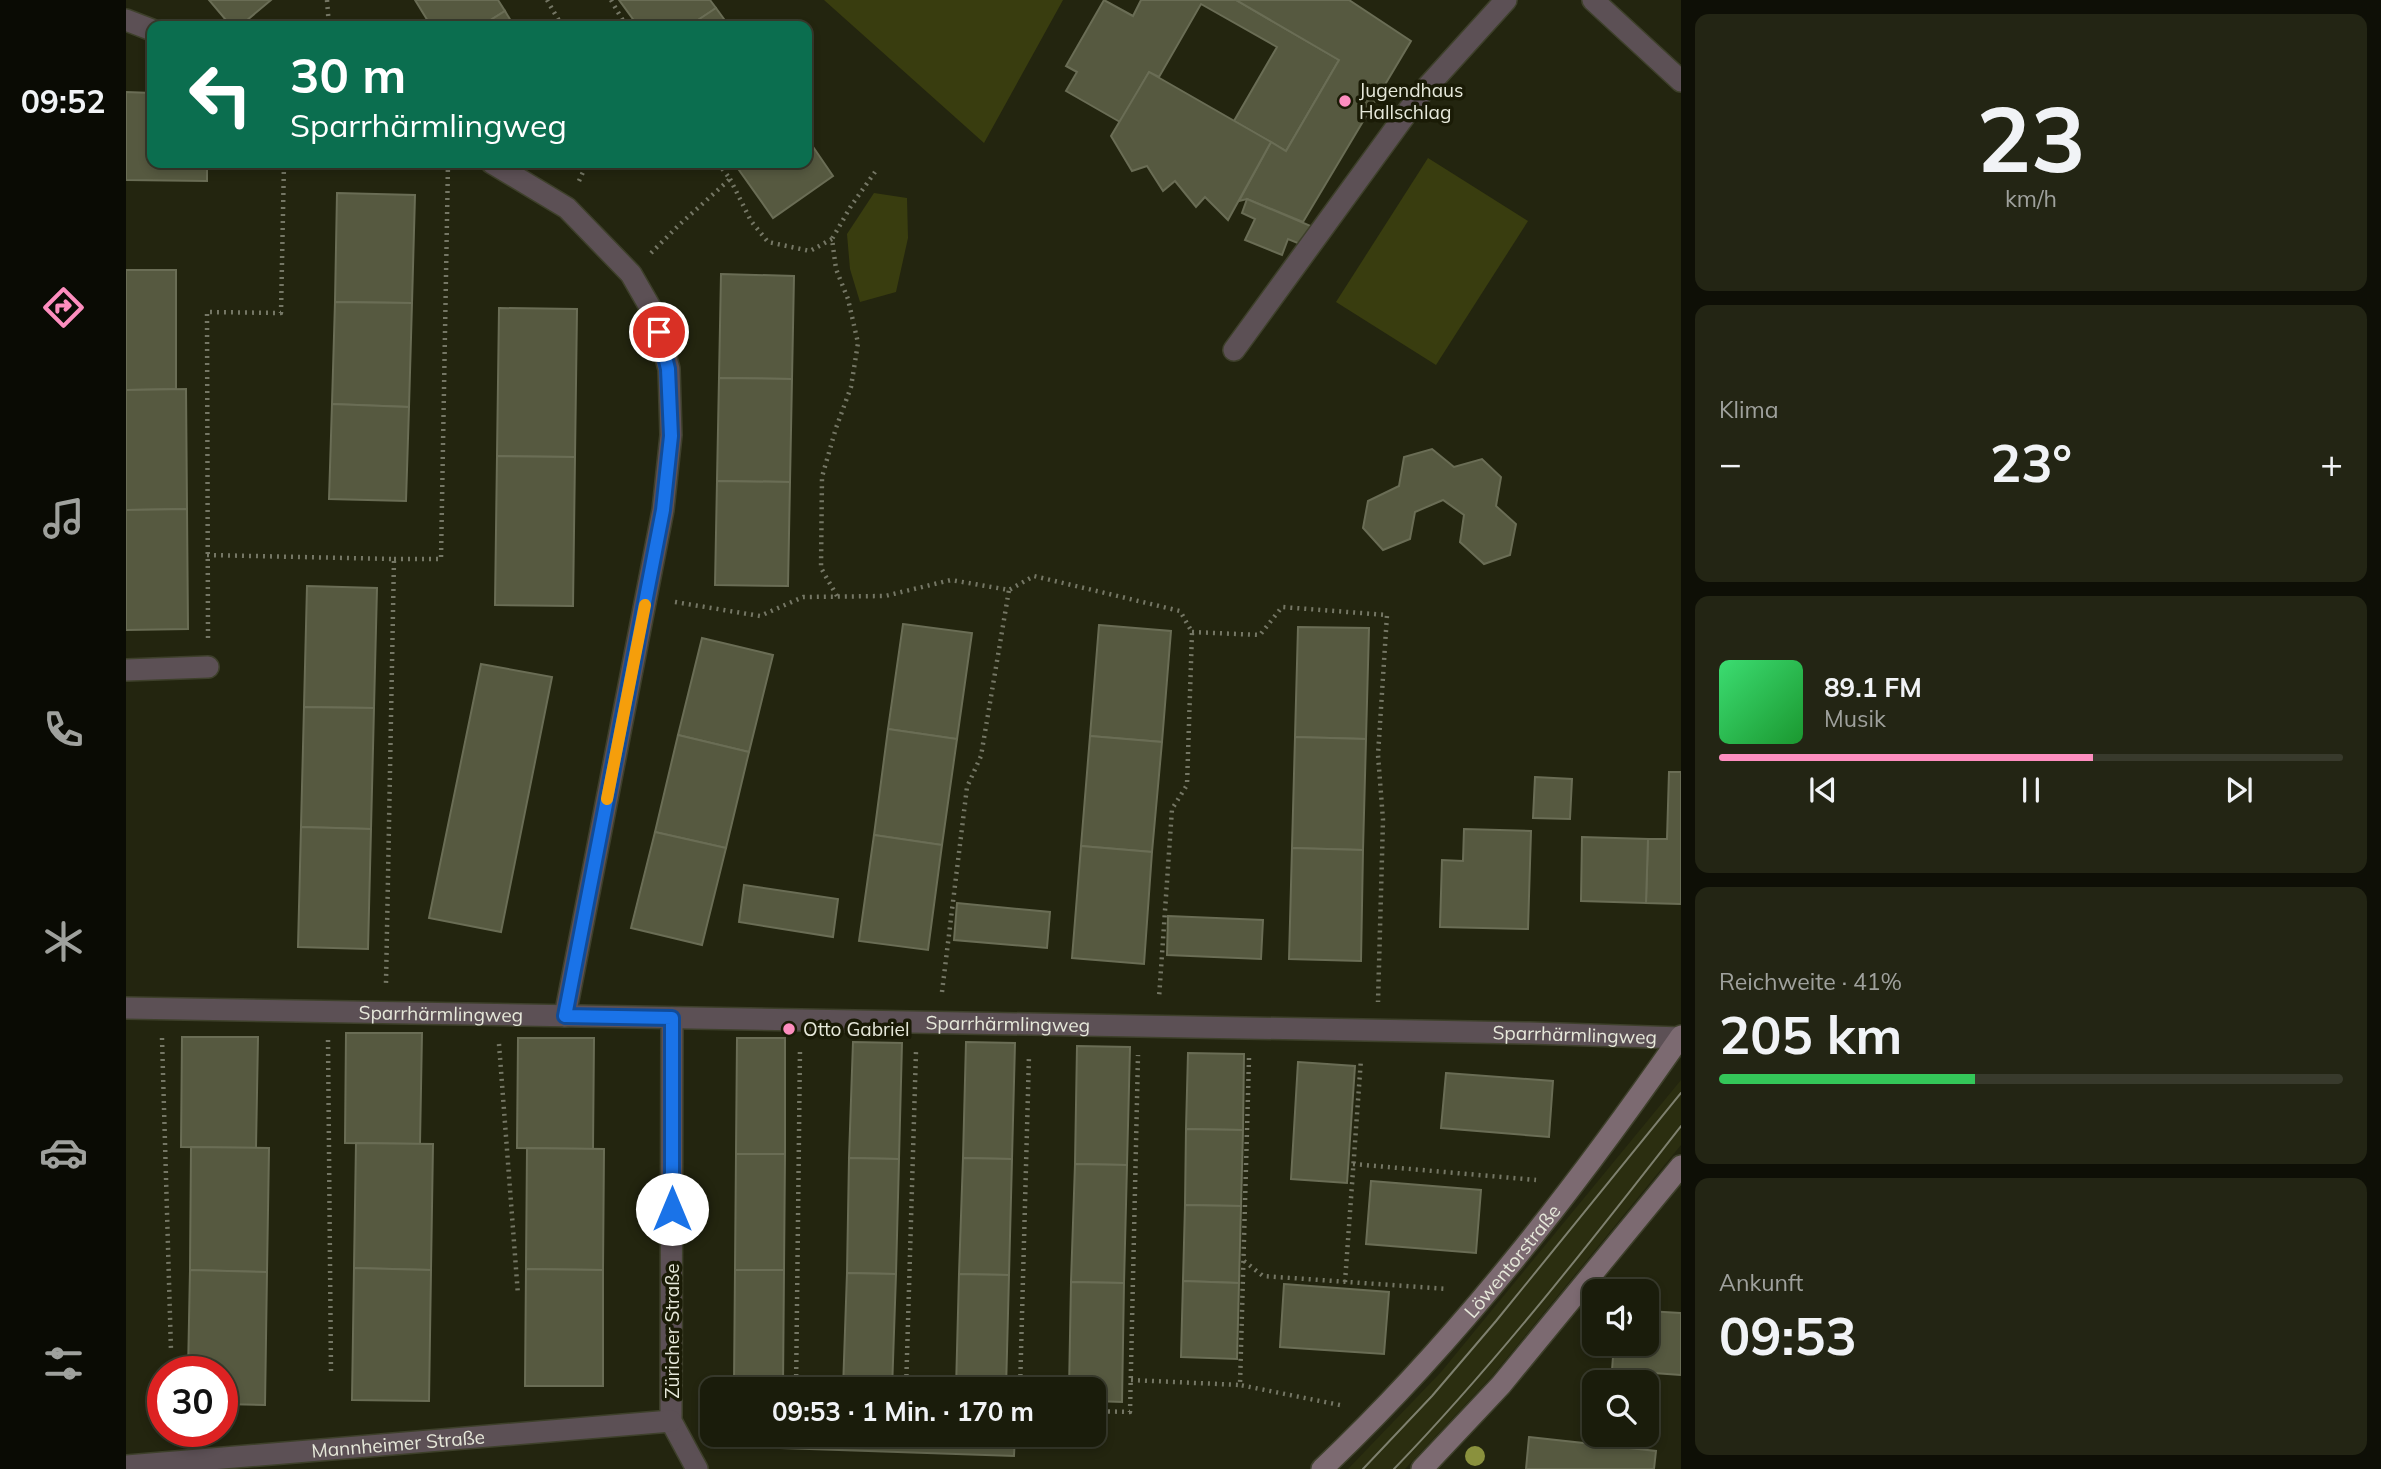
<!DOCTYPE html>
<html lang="de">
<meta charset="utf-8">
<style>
:root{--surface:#1a1c0b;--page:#232514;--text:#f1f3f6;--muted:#9fa19d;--line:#383a2c;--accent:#fd8ebf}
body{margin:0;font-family:Mulish,sans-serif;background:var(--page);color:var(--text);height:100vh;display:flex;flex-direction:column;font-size:26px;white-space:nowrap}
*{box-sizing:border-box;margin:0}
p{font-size:23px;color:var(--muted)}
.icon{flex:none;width:38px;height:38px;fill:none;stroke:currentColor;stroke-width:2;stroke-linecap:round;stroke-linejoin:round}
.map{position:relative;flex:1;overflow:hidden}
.drawer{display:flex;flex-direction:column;gap:14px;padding:14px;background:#0e0f06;width:700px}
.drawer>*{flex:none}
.hud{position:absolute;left:21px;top:21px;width:665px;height:147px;border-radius:14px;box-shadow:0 4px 10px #0003,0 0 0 2px var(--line);background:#0b6e4f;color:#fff;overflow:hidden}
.fabs{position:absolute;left:1456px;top:1279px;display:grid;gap:14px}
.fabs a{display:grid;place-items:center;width:77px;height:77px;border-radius:14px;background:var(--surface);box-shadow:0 4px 10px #0003,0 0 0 2px var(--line);font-size:35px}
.speed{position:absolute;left:21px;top:1356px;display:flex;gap:14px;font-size:35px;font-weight:700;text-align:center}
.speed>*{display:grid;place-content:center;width:91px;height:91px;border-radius:50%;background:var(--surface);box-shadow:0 4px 10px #0003,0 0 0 2px var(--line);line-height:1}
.speed .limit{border:10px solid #d22;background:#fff;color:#111}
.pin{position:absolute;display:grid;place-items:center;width:60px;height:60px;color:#fff;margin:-30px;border:4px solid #fff;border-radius:50%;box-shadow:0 2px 7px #0007}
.me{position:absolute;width:77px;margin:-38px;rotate:0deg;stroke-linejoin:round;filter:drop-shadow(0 0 5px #0008)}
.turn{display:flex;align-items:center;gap:24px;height:147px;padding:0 28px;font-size:32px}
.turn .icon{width:91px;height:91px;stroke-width:2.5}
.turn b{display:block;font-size:49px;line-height:60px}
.big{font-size:52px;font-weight:700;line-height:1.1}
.drawer .tile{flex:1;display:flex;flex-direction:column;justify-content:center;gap:10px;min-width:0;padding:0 24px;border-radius:14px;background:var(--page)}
.drawer .dial{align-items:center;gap:0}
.dial b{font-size:91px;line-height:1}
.song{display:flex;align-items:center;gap:21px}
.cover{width:84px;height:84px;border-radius:10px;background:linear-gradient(135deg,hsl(140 70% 55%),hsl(130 70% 35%))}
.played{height:7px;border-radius:4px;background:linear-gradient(90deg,var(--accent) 60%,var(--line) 60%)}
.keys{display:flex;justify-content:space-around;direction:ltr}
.heat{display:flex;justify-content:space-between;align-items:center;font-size:38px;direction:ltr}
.charge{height:10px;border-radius:5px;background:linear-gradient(90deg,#34c759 41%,var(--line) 0)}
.trip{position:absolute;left:574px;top:1377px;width:406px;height:70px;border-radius:14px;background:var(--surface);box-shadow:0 4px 10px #0003,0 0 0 2px var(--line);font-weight:700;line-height:70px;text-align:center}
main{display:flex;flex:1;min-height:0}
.menu{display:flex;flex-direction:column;width:126px;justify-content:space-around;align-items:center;background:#0a0b04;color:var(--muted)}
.menu .icon{width:49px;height:49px}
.menu .selected{color:var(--accent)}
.menu b{font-size:32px;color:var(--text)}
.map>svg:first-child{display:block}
.built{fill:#2b2e10}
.green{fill:#393d0f}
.building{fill:#565940;stroke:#6a6d55;stroke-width:2}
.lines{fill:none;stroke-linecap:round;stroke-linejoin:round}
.service-casing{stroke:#3e402b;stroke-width:24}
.minor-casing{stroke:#3e402b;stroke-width:24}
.secondary-casing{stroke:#3e402b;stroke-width:24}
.path{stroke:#757765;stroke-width:4.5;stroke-dasharray:2 5;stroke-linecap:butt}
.service{stroke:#5c5055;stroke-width:21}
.minor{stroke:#5c5055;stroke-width:21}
.secondary{stroke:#7c6a71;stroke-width:21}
.tram{stroke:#7e806e;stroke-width:2}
.tree{fill:#8a913d}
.route-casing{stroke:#114b97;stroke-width:18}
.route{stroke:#1a73e8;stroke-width:12}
.slow{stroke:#f59e0b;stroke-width:12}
.poi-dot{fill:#fd8ebf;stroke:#1a1b06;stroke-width:2.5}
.labels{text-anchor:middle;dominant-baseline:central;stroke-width:7;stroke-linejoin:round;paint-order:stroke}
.poi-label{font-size:19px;fill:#e6e8da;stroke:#1a1b06;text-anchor:start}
.street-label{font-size:19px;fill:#e6e8da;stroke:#1a1b06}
</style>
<main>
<nav class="menu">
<b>09:52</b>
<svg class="icon selected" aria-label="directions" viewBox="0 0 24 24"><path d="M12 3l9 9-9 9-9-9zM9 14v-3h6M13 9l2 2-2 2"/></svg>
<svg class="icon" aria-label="music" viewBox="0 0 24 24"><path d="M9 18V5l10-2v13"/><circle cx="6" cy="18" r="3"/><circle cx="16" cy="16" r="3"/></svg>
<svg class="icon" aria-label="phone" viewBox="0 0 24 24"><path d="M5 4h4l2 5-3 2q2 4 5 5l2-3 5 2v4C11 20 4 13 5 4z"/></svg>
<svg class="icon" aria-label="climate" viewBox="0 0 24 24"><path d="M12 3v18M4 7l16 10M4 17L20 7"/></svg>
<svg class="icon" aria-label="car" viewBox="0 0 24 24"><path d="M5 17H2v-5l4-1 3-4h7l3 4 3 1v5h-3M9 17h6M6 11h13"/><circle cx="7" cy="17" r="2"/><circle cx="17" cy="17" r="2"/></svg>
<svg class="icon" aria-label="filters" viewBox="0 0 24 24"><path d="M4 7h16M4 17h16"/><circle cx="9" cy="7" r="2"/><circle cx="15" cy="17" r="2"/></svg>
</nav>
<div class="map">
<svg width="1555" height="1469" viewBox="0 0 1555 1469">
<rect width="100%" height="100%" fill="#23250f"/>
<polygon class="built" points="1555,1080 1555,1145 1367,1375 1279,1469 1222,1469 1315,1372"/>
<g class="green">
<polygon points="698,0 937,0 858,143"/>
<polygon points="1302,158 1402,221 1310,365 1210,302"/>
<polygon points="748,193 781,198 782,238 770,292 734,302 724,269 721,234"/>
</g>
<g class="building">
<polygon points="83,0 145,0 114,26 105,26"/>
<polygon points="289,0 372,0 379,11 355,26 305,26"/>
<polygon points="493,0 584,0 590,8 563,26 512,26"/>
<polygon points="978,0 1007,16 1015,0 1110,0 1213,60 1160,151 1108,121 1151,47 1075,4 1033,77 1023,72 994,122 940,91 951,72 940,66"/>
<polygon points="1110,0 1223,0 1285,41 1177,222 1121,199 1113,201 1145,142 1160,151 1213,60"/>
<polygon points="590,8 603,26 563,26"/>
<polygon points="379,11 388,26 355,26"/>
<polygon points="1023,72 1145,142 1102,220 1079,197 1070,207 1049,181 1037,191 1021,166 1006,171 985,136"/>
<polygon points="0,92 26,93 26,163 81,163 81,181 0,180"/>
<polygon points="681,138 707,176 647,218 608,163 681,163"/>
<polygon points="211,193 289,195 286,303 209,302"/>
<polygon points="1121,199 1187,227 1179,246 1162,239 1156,255 1119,240 1129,219 1116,213"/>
<polygon points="0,270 50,270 50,389 0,390"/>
<polygon points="595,274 668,276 666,379 593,378"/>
<polygon points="209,302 286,303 283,407 206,404"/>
<polygon points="373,308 451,309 449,457 371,456"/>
<polygon points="593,378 666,379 664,482 591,481"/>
<polygon points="60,389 61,509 0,510 0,390"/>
<polygon points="206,404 283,407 280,501 203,499"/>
<polygon points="1306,449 1328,467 1356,459 1375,477 1370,506 1390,524 1384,555 1358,564 1334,542 1338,515 1317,500 1289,512 1284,539 1257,550 1237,528 1242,501 1273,486 1278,457"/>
<polygon points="371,456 449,457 447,606 369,605"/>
<polygon points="591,481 664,482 662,586 589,585"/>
<polygon points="61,509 62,629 0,630 0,510"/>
<polygon points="181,586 251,588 248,708 178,707"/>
<polygon points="777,624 846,633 831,739 762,729"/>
<polygon points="973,625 1045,631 1036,742 964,736"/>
<polygon points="1172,627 1243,628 1240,739 1169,737"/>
<polygon points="576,638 647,655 623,752 552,735"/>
<polygon points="355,664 426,677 375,932 303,918"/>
<polygon points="178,707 248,708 245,829 175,827"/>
<polygon points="762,729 831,739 816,845 748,835"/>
<polygon points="552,735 623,752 600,848 529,832"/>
<polygon points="964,736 1036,742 1026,852 955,846"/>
<polygon points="1169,737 1240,739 1237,850 1166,848"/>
<polygon points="1543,772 1555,772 1555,904 1520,903 1522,839 1541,839"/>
<polygon points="1409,777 1446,779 1444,819 1407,818"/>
<polygon points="175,827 245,829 242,949 172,947"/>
<polygon points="1338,829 1405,831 1402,929 1314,927 1316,860 1337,861"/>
<polygon points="529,832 600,848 576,945 505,928"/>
<polygon points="748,835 816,845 802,950 733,941"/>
<polygon points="1456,837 1522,839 1520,903 1455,901"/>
<polygon points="955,846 1026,852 1018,964 946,958"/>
<polygon points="1166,848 1237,850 1235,961 1163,959"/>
<polygon points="618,885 712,899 707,937 613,922"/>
<polygon points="831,903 924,912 921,948 828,940"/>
<polygon points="1042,916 1137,920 1135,959 1041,955"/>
<polygon points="220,1033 296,1033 294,1144 219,1143"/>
<polygon points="56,1037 132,1037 130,1148 55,1147"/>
<polygon points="392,1038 468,1038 467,1149 391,1148"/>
<polygon points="611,1038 659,1038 659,1154 610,1154"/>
<polygon points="727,1042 776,1043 773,1159 723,1158"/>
<polygon points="840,1042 889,1043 886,1159 837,1158"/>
<polygon points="951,1046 1004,1047 1001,1165 949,1164"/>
<polygon points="1062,1053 1118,1054 1117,1130 1060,1129"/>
<polygon points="1172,1062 1229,1066 1221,1183 1165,1179"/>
<polygon points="1320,1073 1427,1081 1423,1137 1315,1128"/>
<polygon points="1060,1129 1117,1130 1115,1206 1059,1205"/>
<polygon points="230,1143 307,1144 305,1270 228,1268"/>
<polygon points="65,1147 143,1148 141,1272 64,1270"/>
<polygon points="401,1148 478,1149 477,1270 400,1269"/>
<polygon points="610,1154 659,1154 658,1270 609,1270"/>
<polygon points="723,1158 773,1159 770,1274 721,1273"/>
<polygon points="837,1158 886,1159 883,1275 833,1274"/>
<polygon points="949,1164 1001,1165 998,1283 945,1282"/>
<polygon points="1245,1181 1355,1190 1350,1253 1240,1244"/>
<polygon points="1059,1205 1115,1206 1113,1283 1057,1281"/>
<polygon points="228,1268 305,1270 303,1401 226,1400"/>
<polygon points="400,1269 477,1270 477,1386 399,1386"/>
<polygon points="64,1270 141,1272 139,1405 96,1404 96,1372 62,1372"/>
<polygon points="609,1270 658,1270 657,1386 608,1385"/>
<polygon points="721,1273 770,1274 766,1390 717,1389"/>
<polygon points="833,1274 883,1275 880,1390 830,1389"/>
<polygon points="1057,1281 1113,1283 1111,1359 1055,1357"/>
<polygon points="945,1282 998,1283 996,1402 968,1401 968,1390 943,1390"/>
<polygon points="1158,1284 1263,1292 1258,1354 1154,1347"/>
<polygon points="1521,1311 1555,1313 1555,1375 1486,1370 1488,1344 1521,1344"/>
<polygon points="656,1435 889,1435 888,1456 655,1448"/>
<polygon points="1403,1437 1530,1451 1528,1469 1400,1469"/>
</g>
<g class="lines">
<g class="service-casing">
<polyline id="service" points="1108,350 1293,96 1380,0"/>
</g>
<g class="minor-casing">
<g id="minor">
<polyline points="1467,0 1555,81"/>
<polyline points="0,20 26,30"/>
<polyline points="366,163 441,208 505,274 528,314 543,369 545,435 537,510 439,1016"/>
<polyline points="0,670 82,667"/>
<path id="s1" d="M 0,1008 L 1404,1033 L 1555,1038"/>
<polyline points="546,1018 545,1421 571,1469"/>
<path id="s2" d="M 0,1466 L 545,1421"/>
</g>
</g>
<g class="secondary-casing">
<g id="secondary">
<path id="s3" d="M 1196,1469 C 1332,1340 1448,1190 1555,1036"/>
<polyline points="1296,1469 1375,1385 1555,1166"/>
</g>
</g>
<g class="path">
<polyline points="201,0 203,26"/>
<polyline points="421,0 436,26"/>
<polyline points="485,0 500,26"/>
<polyline points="604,179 625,221 642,242 684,251 706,239"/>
<polyline points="453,181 461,163"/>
<polyline points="525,253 553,225 604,179 592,163"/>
<polyline points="81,555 268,559 260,983"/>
<polyline points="268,559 315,559 322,163"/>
<polyline points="711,596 695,568 696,477 710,428 725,387 732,343 722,299 710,269 706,239 725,206 749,172"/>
<polyline points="549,602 634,616 677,597 759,596 825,580 883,590 908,576 1054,611 1066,632 1061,785 1046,809 1033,998"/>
<polyline points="1066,632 1134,635 1156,607 1261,615 1252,755 1257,820 1252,1002"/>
<polyline points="82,638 81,312 155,313 158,163"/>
<polyline points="816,992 841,787 855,756 883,590"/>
<polyline points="36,1038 45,1351"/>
<polyline points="202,1040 205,1372"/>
<polyline points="373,1044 392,1295"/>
<polyline points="1123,1058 1114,1385 1214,1405"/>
<polyline points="1227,1164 1410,1180"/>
<polyline points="1118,1261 1137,1276 1322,1289"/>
<polyline points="1219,1282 1235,1059"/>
<polyline points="1005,1380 1114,1385"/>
<polyline points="670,1390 674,1049"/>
<polyline points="780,1390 790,1051"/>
<polyline points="894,1390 903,1055"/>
<polyline points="968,1411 1004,1412 1012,1055"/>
</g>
<use href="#service" class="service"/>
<use href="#minor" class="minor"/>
<use href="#secondary" class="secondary"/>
<g class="tram">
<polyline points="1237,1469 1306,1396 1370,1321 1555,1093"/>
<path d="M 1268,1469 C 1371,1362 1463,1244 1555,1126"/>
</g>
</g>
<circle class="tree" cx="1349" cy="1456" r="10"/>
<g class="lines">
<g class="route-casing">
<polyline id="route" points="533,332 542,369 545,436 537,510 439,1016 546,1018 546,1209"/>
</g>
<use href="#route" class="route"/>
<polyline class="slow" points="481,799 519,605"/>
</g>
<g class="poi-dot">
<circle cx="1219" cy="101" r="7"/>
<circle cx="663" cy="1029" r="7"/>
</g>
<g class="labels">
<g class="poi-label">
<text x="1233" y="90">Jugendhaus<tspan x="1233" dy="22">Hallschlag</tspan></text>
<text x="677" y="1029">Otto Gabriel</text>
</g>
<g class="street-label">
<text stroke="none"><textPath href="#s1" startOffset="315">Sparrhärmlingweg</textPath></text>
<text stroke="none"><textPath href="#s1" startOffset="882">Sparrhärmlingweg</textPath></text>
<text stroke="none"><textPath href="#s1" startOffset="1449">Sparrhärmlingweg</textPath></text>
<text stroke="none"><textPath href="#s3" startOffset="282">Löwentorstraße</textPath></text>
<text transform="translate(546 1331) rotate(-90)">Züricher Straße</text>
<text stroke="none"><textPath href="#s2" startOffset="273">Mannheimer Straße</textPath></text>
</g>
</g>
</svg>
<div class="fabs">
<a><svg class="icon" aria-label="sound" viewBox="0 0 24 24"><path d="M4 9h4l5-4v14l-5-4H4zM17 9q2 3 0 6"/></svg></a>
<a><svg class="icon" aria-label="search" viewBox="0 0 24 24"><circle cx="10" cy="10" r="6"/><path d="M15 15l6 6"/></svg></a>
</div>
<div class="speed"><div class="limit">30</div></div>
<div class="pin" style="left:533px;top:332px;background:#d93025"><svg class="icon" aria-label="arrive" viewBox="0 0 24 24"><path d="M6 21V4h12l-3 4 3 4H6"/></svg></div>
<svg class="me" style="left:546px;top:1209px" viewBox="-20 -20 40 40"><circle r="19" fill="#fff"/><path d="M0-13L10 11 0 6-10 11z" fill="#1a73e8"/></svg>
<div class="trip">09:53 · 1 Min. · 170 m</div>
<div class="hud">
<div class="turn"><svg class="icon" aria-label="left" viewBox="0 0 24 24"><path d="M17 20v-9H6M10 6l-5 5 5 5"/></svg><div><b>30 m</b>Sparrhärmlingweg</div></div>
</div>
</div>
<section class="drawer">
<div class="tile dial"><b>23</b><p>km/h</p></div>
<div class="tile"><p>Klima</p>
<div class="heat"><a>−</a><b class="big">23°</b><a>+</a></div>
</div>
<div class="tile">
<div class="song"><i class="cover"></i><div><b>89.1 FM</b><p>Musik</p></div></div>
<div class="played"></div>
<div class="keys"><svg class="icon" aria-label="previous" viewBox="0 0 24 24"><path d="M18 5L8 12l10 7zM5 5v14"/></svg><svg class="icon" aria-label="pause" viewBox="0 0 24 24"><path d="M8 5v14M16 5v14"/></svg><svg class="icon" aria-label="next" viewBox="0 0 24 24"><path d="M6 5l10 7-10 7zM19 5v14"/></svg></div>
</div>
<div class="tile"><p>Reichweite · 41%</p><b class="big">205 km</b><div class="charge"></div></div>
<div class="tile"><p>Ankunft</p><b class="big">09:53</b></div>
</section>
</main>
